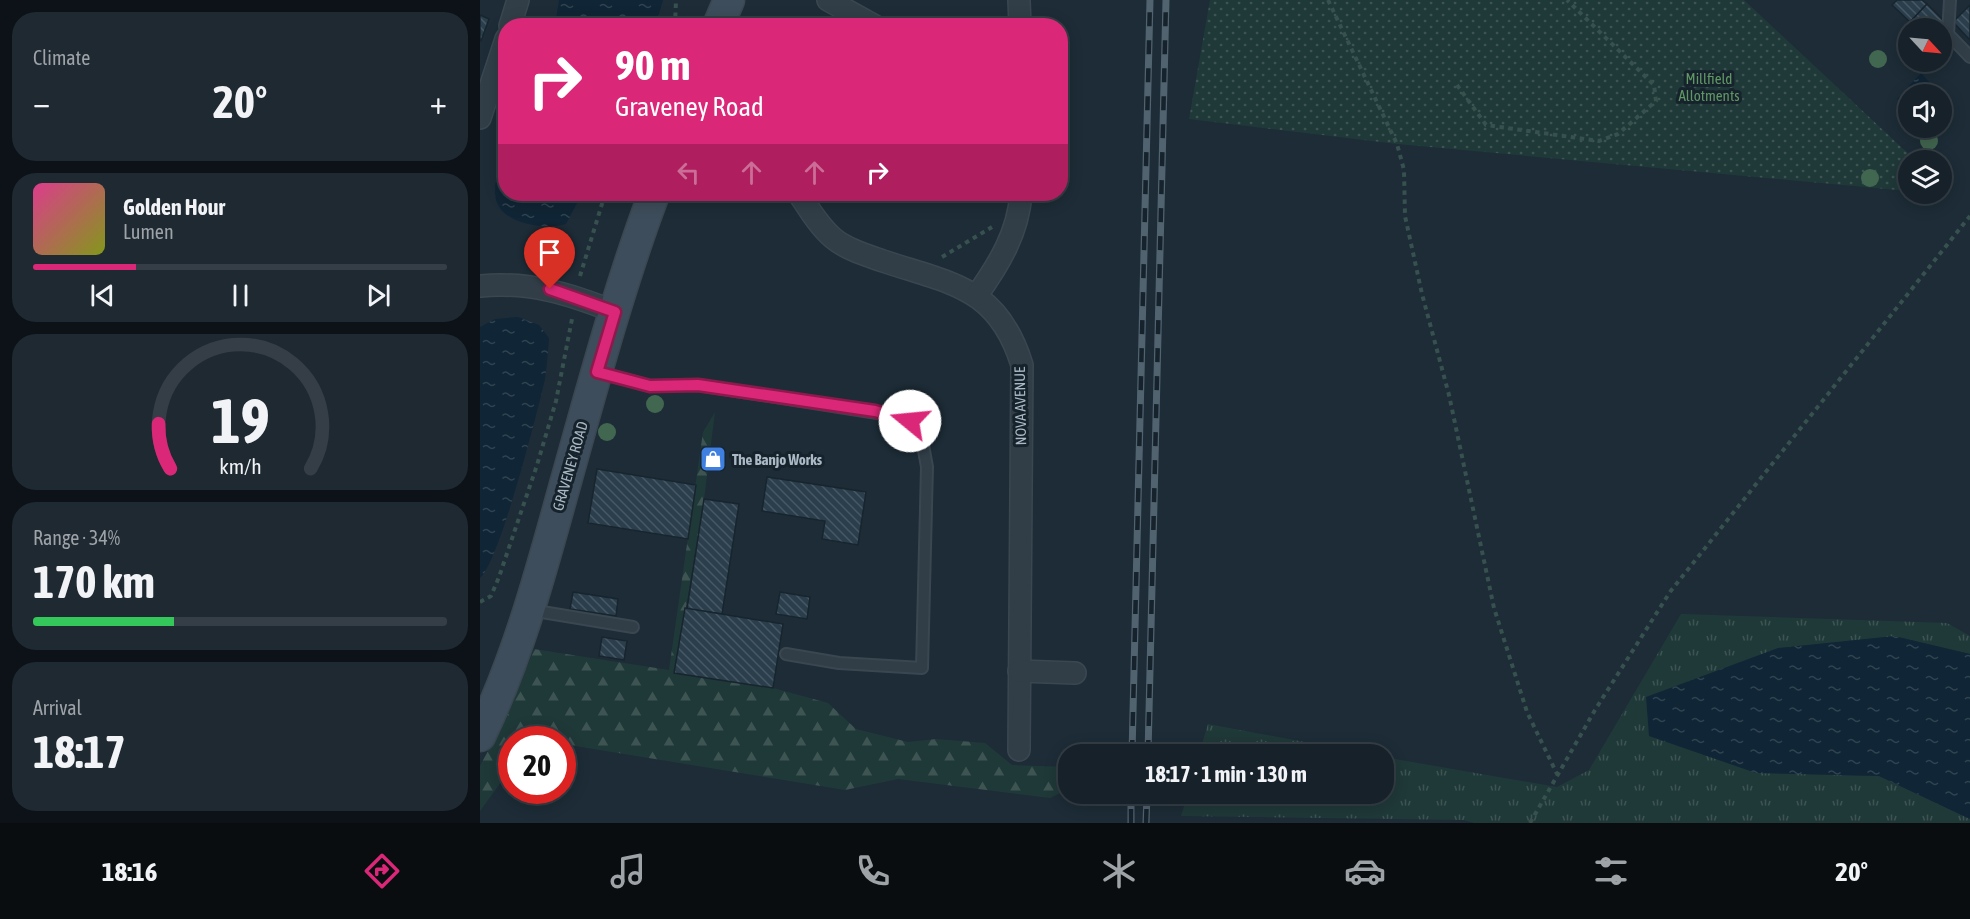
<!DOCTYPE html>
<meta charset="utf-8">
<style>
:root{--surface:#162129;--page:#1f2931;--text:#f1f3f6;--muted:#9ea3a8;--line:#353e46;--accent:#db2777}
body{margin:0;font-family:"Asap Condensed",sans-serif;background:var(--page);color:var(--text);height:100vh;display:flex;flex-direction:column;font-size:22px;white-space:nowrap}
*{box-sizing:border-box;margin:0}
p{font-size:20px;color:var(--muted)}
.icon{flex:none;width:33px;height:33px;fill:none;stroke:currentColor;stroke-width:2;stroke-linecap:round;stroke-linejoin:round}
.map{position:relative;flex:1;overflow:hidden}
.side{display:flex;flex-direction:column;gap:12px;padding:12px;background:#0c1217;width:480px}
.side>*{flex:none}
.guide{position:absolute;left:18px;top:18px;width:570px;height:183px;border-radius:24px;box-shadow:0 3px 15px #0003,0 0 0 2px var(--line);background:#db2777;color:#fff;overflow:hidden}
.needle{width:39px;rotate:116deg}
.controls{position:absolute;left:1418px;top:18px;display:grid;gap:12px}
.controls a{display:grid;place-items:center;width:54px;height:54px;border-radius:50%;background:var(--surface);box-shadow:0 3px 15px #0003,0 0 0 2px var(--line);font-size:30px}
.speed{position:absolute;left:18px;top:726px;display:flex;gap:12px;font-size:30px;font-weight:700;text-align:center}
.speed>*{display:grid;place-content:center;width:78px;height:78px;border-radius:50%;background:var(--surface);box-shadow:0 3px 15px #0003,0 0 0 2px var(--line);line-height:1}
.speed .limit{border:9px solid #d22;background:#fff;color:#111}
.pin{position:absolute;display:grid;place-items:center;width:51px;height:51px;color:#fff;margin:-62px -26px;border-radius:50% 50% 50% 0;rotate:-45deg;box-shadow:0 0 6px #0007}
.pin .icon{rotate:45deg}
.me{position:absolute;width:66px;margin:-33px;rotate:287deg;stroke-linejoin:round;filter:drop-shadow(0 0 4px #0008)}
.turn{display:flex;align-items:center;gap:21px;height:126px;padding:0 18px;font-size:27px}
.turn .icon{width:78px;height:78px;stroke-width:2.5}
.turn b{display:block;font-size:42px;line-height:51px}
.lanes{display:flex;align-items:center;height:57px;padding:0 18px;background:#0003;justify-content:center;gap:30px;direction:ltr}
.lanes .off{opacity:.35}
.big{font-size:45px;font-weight:700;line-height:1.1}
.side .widget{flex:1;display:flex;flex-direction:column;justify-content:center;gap:9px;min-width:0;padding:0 21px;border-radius:24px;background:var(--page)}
.side .dial{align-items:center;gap:0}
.dial svg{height:156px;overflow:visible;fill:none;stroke:var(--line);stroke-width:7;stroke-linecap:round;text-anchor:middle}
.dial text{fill:var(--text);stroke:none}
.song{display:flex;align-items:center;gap:18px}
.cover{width:72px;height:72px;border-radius:9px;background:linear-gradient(135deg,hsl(330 70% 55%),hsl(70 70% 35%))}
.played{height:6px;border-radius:3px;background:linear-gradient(90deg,var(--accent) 25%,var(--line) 25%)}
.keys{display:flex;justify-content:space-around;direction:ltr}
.heat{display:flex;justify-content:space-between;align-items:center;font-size:33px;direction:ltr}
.charge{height:9px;border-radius:4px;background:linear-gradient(90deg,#34c759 34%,var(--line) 0)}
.trip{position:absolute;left:578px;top:744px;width:336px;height:60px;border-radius:24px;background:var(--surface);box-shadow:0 3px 15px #0003,0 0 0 2px var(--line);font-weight:700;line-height:60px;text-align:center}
.dock{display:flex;height:96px;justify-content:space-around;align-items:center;background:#090d10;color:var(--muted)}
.dock .icon{width:42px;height:42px}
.dock .on{color:var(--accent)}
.dock b{font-size:27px;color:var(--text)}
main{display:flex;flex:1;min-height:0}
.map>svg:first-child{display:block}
.grass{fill:url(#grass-tufts)}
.forest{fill:url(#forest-firs)}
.garden{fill:url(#garden-dots)}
.water{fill:url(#water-ripples)}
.building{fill:url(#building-back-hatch);stroke:#18252e;stroke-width:1.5}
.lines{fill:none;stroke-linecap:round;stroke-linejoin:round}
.lane-casing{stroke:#3a4751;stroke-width:14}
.street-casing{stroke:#3a4751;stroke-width:24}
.secondary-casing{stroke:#3a4751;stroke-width:33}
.path{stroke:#37514f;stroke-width:4;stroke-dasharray:4.5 4.5;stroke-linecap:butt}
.lane{stroke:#313e48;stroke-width:10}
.street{stroke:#313e48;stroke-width:21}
.secondary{stroke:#3e4d5b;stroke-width:30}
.rail-casing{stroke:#526370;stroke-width:7}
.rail{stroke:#16232c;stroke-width:4.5;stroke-dasharray:14;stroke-linecap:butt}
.tree{fill:#426750}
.route-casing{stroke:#8e194d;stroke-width:15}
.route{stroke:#db2777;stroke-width:10}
.labels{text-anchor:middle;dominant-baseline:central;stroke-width:6;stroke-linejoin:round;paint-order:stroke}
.park-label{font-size:15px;fill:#609764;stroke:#16232c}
.street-label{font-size:15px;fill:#aab9c5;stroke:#16232c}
.poi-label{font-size:15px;font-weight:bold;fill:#aab9c5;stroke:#16232c;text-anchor:start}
</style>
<main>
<section class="side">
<div class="widget"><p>Climate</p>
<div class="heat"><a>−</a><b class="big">20°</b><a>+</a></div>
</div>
<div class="widget">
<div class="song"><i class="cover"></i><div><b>Golden Hour</b><p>Lumen</p></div></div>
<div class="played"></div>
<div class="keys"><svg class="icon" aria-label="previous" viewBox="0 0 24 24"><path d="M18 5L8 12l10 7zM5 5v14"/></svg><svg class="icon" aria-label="pause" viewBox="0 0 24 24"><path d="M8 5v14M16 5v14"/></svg><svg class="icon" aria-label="next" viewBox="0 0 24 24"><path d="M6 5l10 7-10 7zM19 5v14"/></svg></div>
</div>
<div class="widget dial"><svg viewBox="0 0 100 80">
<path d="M14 69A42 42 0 1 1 86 69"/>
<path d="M14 69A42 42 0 0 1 8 46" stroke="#db2777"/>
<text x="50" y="56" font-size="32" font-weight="700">19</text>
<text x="50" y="72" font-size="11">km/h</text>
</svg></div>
<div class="widget"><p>Range · 34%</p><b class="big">170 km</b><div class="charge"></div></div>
<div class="widget"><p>Arrival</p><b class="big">18:17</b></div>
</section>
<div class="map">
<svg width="1490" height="823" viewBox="0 0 1490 823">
<defs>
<pattern id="grass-tufts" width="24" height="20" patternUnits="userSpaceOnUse" patternTransform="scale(1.5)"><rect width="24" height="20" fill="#1f3938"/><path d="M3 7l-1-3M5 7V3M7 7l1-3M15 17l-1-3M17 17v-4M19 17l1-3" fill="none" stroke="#3d5453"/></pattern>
<pattern id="forest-firs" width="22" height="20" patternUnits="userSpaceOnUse" patternTransform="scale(1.5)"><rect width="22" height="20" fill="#1f3938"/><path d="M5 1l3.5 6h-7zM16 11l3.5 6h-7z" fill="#3d5453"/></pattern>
<pattern id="garden-dots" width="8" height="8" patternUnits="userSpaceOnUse" patternTransform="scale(1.5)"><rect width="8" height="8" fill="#1f3938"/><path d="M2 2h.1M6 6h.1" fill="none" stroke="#3d5453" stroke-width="1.8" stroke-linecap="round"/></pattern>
<pattern id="water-ripples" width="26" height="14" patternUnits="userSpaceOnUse" patternTransform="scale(1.5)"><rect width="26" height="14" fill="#102535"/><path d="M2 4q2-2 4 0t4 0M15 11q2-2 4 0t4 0" fill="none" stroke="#304351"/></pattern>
<pattern id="building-back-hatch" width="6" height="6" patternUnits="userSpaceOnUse" patternTransform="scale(1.5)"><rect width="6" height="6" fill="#2b3e4c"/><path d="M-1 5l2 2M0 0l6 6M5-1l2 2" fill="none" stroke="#475864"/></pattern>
</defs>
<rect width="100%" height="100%" fill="#1d2c37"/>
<g class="grass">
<polygon points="1201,614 1467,623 1490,636 1490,654 1414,636 1276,773 1399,776 1490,819 1490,823 994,823 984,820 701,816 708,794 903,794 903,757 1077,787 1109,770"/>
<polygon points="728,724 889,754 719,754"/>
</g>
<polygon class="forest" points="235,412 224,499 195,673 293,688 348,703 376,729 428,742 456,739 505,743 532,765 588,767 588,789 570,798 418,779 365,790 83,744 82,740 32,740 31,768 0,811 0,766 29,711 54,649 189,670 223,432"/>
<polygon class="garden" points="730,0 1264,0 1435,160 1428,160 1428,191 917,144 709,119"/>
<g class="water">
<polygon points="79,0 183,0 176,25 75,25"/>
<polygon points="1441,73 1453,86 1445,94 1428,94 1428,110 1417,99"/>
<path d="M 25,154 L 26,194 L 102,194 L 86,224 C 66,230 23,225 16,200 C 12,184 20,168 25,154 Z"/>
<path d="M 38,317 L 59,325 L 69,338 C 68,351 67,365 65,379 C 58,410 19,563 0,578 L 0,327 L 15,319 Z"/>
<polygon points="1414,636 1490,654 1490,819 1399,776 1276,773 1169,736 1166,697 1298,648"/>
</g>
<g class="building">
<polygon points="1417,0 1442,0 1447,4 1430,22 1412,5"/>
<polygon points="1447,4 1464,21 1457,28 1436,28 1430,22"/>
<polygon points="1490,5 1490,40 1473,22"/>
<polygon points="0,15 9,19 1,41 0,40"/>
<polygon points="117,469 216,485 208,539 108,523"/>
<polygon points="287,477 386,492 378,545 342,539 345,521 282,511"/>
<polygon points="224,499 259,504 242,614 207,609"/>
<polygon points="93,592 138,599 136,616 90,609"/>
<polygon points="300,592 330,597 327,619 296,614"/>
<polygon points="205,608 303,624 293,688 194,673"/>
<polygon points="122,637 147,641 144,660 119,656"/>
</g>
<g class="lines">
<g class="lane-casing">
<g id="lane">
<polyline points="1470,0 1468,34 1490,57"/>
<polyline points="117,372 170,386 218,385 416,416 431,421 441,434 447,467 442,668 359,663 306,654"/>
<polyline points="50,610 153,627"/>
</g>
</g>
<g class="street-casing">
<g id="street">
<polyline points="348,0 395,26"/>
<polyline points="539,0 540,26"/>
<polyline points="30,26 38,0"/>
<polyline points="0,118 26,39"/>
<path d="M 319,194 C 329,209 339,226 353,238 C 366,249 386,255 403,261 C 472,284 518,287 542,365 L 539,750"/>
<path d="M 0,286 C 49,281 90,294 135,312"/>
<path d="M 497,295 C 519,264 538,233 541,194"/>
<polyline points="539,671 595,673"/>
</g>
</g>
<g class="secondary-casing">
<g id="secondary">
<polyline points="238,26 249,0"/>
<path d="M 0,736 C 39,655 62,568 86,481 C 113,385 139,287 174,194"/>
</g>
</g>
<g class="path">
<polyline points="848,0 917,144 924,170 925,216 942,294 969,395 1014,608 1047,712 1077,774"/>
<polyline points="195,26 196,0"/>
<polyline points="977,85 1006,125 1119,141 1138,134 1176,101 1174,85 1087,0"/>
<polyline points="462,257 512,227"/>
<polyline points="100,276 125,194"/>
<polyline points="0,602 11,596 19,577 57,465 76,401 92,319"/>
<polyline points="1050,823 1115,710 1190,592 1490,216"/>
</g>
<use href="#lane" class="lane"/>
<use href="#street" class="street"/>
<use href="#secondary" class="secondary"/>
<g class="rail-casing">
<g id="rail">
<polyline points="652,754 670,0"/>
<polyline points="668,754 686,0"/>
<polyline points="651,823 651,794"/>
<polyline points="666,823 667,794"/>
</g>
</g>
<use href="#rail" class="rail"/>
</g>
<g class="tree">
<circle cx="1398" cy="59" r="9"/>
<circle cx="1449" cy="141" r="9"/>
<circle cx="1390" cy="178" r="9"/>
<circle cx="175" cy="404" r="9"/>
<circle cx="127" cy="432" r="9"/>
</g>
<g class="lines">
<g class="route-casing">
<polyline id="route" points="70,289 135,312 117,372 170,386 218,385 395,411 430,421"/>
</g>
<use href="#route" class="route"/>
</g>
<defs>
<g id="shop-square" transform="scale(1.35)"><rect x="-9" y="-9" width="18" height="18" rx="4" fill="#3f7fe0" stroke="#16232c"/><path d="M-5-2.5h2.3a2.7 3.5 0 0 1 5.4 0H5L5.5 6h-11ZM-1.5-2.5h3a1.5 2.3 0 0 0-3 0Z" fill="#fff"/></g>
</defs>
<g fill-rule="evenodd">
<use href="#shop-square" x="233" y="459"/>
</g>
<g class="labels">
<g class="park-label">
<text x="1229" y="78">Millfield<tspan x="1229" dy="17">Allotments</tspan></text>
</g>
<g class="street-label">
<text transform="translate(540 406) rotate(-91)">NOVA AVENUE</text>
<text transform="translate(90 466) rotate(-74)">GRAVENEY ROAD</text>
</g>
<g class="poi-label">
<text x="252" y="459">The Banjo Works</text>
</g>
</g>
</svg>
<div class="controls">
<a><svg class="needle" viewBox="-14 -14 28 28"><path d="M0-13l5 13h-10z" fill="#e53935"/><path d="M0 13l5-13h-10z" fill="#9ea3a8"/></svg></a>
<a><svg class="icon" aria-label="sound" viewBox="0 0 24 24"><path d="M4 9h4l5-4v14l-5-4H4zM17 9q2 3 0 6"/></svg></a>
<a><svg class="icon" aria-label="layers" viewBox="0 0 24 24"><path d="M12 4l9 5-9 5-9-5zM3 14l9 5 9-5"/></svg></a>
</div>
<div class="speed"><div class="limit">20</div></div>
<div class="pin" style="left:70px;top:289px;background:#d93025"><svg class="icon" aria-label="arrive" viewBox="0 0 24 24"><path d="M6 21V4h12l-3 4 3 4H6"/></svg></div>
<svg class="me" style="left:430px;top:421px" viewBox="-20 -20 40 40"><circle r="19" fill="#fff"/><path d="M0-13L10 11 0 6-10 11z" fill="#db2777"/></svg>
<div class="trip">18:17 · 1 min · 130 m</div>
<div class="guide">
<div class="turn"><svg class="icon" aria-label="right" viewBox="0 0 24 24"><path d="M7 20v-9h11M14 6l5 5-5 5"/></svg><div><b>90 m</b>Graveney Road</div></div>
<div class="lanes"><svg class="icon off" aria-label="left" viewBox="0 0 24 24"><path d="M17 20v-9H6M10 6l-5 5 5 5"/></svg><svg class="icon off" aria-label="ahead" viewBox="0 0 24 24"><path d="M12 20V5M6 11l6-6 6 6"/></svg><svg class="icon off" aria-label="ahead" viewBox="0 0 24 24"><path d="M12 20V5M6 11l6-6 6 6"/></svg><svg class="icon" aria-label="right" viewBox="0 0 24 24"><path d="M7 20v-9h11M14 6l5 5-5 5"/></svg></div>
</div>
</div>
</main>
<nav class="dock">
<b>18:16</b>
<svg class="icon on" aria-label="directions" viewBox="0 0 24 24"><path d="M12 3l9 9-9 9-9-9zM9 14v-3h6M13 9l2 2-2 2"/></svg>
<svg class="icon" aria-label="music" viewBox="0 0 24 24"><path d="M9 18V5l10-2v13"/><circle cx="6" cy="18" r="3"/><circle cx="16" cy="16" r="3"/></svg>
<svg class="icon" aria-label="phone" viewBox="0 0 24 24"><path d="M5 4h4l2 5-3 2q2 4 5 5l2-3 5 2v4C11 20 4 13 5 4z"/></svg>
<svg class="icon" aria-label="climate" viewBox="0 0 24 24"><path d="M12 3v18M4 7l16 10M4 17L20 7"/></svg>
<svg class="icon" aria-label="car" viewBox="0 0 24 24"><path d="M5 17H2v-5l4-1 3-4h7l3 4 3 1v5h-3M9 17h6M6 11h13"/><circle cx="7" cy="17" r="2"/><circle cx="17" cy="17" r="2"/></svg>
<svg class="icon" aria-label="filters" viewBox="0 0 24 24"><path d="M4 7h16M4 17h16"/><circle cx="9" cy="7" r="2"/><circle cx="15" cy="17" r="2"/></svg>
<b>20°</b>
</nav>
